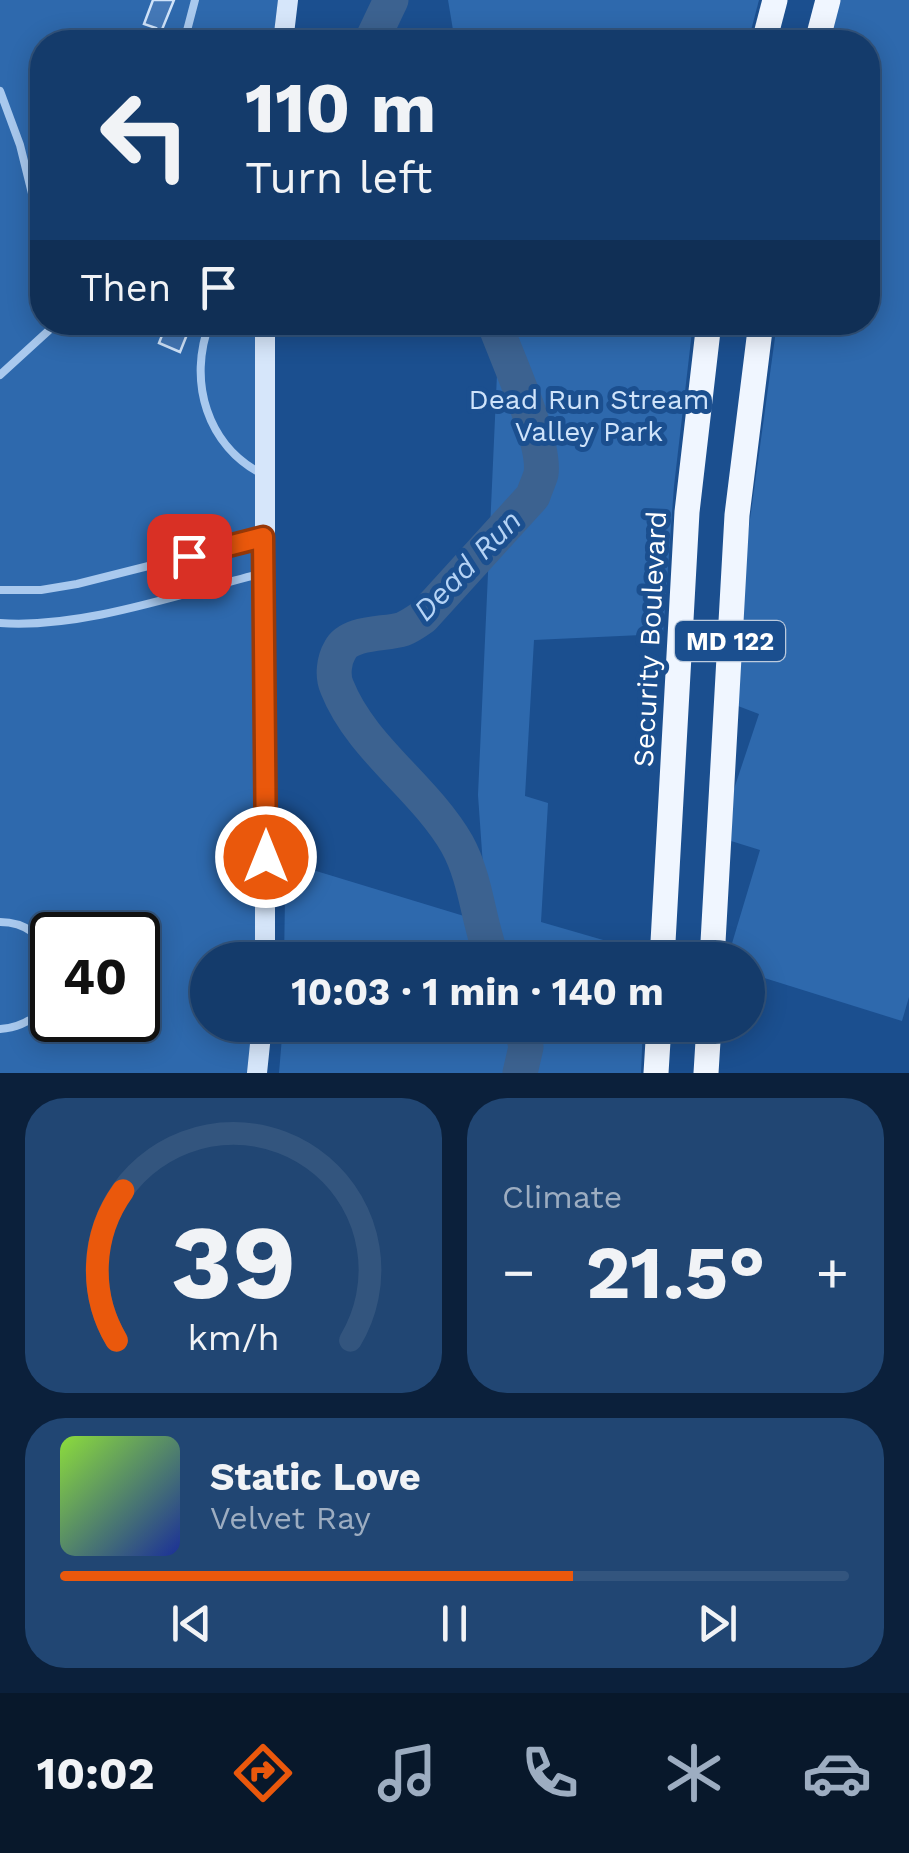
<!DOCTYPE html>
<meta charset="utf-8">
<style>
:root{--surface:#143b6b;--page:#214673;--text:#f1f3f6;--muted:#9dadc1;--line:#33557e;--accent:#ea580c}
body{margin:0;font-family:"Work Sans",sans-serif;background:var(--page);color:var(--text);height:100vh;display:flex;flex-direction:column;font-size:38px;white-space:nowrap}
*{box-sizing:border-box;margin:0}
p{font-size:32px;color:var(--muted)}
.icon{flex:none;width:55px;height:55px;fill:none;stroke:currentColor;stroke-width:2;stroke-linecap:round;stroke-linejoin:round}
.map{position:relative;height:1073px;overflow:hidden}
.side{display:flex;flex-direction:column;gap:25px;padding:25px;background:#0b203b;flex:1}
.side>*{flex:none}
.guide{position:absolute;left:30px;top:30px;width:850px;height:305px;border-radius:40px;box-shadow:0 5px 25px #0003,0 0 0 2px var(--line);background:#143b6b;color:var(--text);overflow:hidden}
.speed{position:absolute;left:30px;top:912px;display:flex;gap:20px;font-size:50px;font-weight:700;text-align:center}
.speed>*{display:grid;place-content:center;width:130px;height:130px;border-radius:50%;background:var(--surface);box-shadow:0 5px 25px #0003,0 0 0 2px var(--line);line-height:1}
.speed .limit{border:5px solid #111;border-radius:15px;background:#fff;color:#111}
.pin{position:absolute;display:grid;place-items:center;width:85px;height:85px;color:#fff;margin:-42px;border-radius:20px;box-shadow:0 5px 15px #0006}
.me{position:absolute;width:110px;margin:-55px;rotate:0deg;stroke-linejoin:round;filter:drop-shadow(0 0 8px #0008)}
.turn{display:flex;align-items:center;gap:35px;height:210px;padding:0 50px;font-size:45px}
.turn .icon{width:130px;height:130px;stroke-width:2.5}
.turn b{display:block;font-size:70px;line-height:85px}
.then{display:flex;align-items:center;height:95px;padding:0 50px;background:#0003;gap:20px;font-size:38px}
.big{font-size:75px;font-weight:700;line-height:1.1}
.side .card{flex:1;display:flex;flex-direction:column;justify-content:center;gap:15px;min-width:0;padding:0 35px;border-radius:40px;background:var(--page)}
.side .dial{align-items:center;gap:0}
.dial svg{height:260px;overflow:visible;fill:none;stroke:var(--line);stroke-width:7;stroke-linecap:round;text-anchor:middle}
.dial text{fill:var(--text);stroke:none}
.song{display:flex;align-items:center;gap:30px}
.cover{width:120px;height:120px;border-radius:15px;background:linear-gradient(135deg,hsl(90 70% 55%),hsl(230 70% 35%))}
.played{height:10px;border-radius:5px;background:linear-gradient(90deg,var(--accent) 65%,var(--line) 65%)}
.keys{display:flex;justify-content:space-around;direction:ltr}
.heat{display:flex;justify-content:space-between;align-items:center;font-size:55px;direction:ltr}
.side .tiles{flex:1;display:grid;gap:25px;grid-template-columns:1fr 1fr}
.card:last-child{grid-column:span 2}
.trip{position:absolute;left:190px;top:942px;width:575px;height:100px;border-radius:50px;background:var(--surface);box-shadow:0 5px 25px #0003,0 0 0 2px var(--line);font-weight:700;line-height:100px;text-align:center}
.menu{display:flex;height:160px;justify-content:space-around;align-items:center;background:#08182b;color:var(--muted)}
.menu .icon{width:70px;height:70px}
.menu .on{color:var(--accent)}
.menu b{font-size:45px;color:var(--text)}
.map>svg:first-child{display:block}
.green{fill:#2e69ad;fill-rule:evenodd}
.lines{fill:none;stroke-linecap:round;stroke-linejoin:round}
.river{stroke:#3c6290;stroke-width:35}
.building{fill:#4478b7;stroke:#cfe3fa;stroke-width:2.5}
.lane{stroke:#a9c9ee;stroke-width:8}
.secondary{stroke:#d6e6fa;stroke-width:20}
.primary{stroke:#f0f6ff;stroke-width:25}
.route-casing{stroke:#983908;stroke-width:25}
.route{stroke:#ea580c;stroke-width:18}
.labels{text-anchor:middle;dominant-baseline:central;stroke-width:10;stroke-linejoin:round;paint-order:stroke}
.shield{fill:#1b4f8f;stroke:#bbcadd;stroke-width:2.5}
.shield-label{font-size:25px;font-weight:bold;fill:#fff}
.park-label{font-size:28px;fill:#cfe3fa;stroke:#1b4f8f}
.street-label{font-size:28px;fill:#fff;stroke:#1b4f8f}
.water-label{font-size:30px;font-style:italic;fill:#b5d3f5;stroke:#1b4f8f}
</style>
<div class="map">
<svg width="909" height="1073" viewBox="0 0 909 1073">
<rect width="100%" height="100%" fill="#1b4f8f"/>
<g class="green">
<path d="M 0,0 L 278,0 L 273,42 L 42,42 L 42,322 L 256,323 L 255,960 L 208,960 L 208,1025 L 253,1025 L 248,1073 L 0,1073 ZM 52,935 L 138,935 L 138,1020 L 52,1020 Z"/>
<polygon points="448,0 759,0 748,42 455,42"/>
<polygon points="840,0 909,0 909,997 902,1021 748,973 748,960 727,960 760,850 731,841 733,792 759,714 738,706 747,541 777,323 868,322 868,42 829,42"/>
<polygon points="497,323 693,323 674,486 663,634 534,640 525,796 548,803 541,922 648,953 647,960 284,960 285,898 281,897 280,860 487,923 478,795 497,374"/>
<polygon points="283,1025 643,1025 641,1073 279,1073"/>
</g>
<g class="lines">
<g class="river">
<polyline points="371,42 391,0"/>
<path d="M 493,960 C 478,923 477,880 457,844 C 424,787 361,748 337,687 C 332,676 334,660 340,650 C 350,631 385,635 403,629 C 410,626 416,622 423,617 L 533,496 C 535,489 539,481 541,474 C 546,441 506,356 494,322"/>
<polyline points="520,1073 526,1047 521,1025"/>
</g>
</g>
<g class="building">
<polygon points="153,0 174,0 161,32 173,36 171,42 152,42 156,28 144,24"/>
<polygon points="161,322 192,322 180,352 159,343 166,325"/>
</g>
<g class="lines">
<g class="lane">
<polyline points="184,42 195,0"/>
<polyline points="0,91 20,145 42,234"/>
<path d="M 210,322 C 187,381 207,447 264,475"/>
<polyline points="0,375 58,322"/>
<polyline points="0,590 41,590 77,584 263,537"/>
<path d="M 0,623 C 83,629 182,593 263,573"/>
<path d="M 0,922 C 25,922 44,936 52,960"/>
<path d="M 0,1029 C 26,1027 42,1015 52,992"/>
</g>
<g class="secondary">
<polyline points="283,42 288,0"/>
<polyline points="265,322 265,960"/>
<polyline points="257,1073 262,1025"/>
</g>
<g class="primary">
<polyline points="764,42 775,0"/>
<polyline points="817,42 828,0"/>
<polyline points="662,960 687,512 709,322"/>
<polyline points="712,960 737,515 761,322"/>
<polyline points="656,1073 659,1025"/>
<polyline points="706,1073 709,1025"/>
</g>
</g>
<g class="lines">
<g class="route-casing">
<polyline id="route" points="189,556 263,537 266,857"/>
</g>
<use href="#route" class="route"/>
</g>
<g class="labels">
<rect class="shield" x="675" y="621" width="110" height="40" rx="8"/>
<g class="shield-label">
<text x="730" y="641">MD 122</text>
</g>
<g class="park-label">
<text x="589" y="399">Dead Run Stream<tspan x="589" dy="32">Valley Park</tspan></text>
</g>
<g class="street-label">
<text transform="translate(650 639) rotate(-87)">Security Boulevard</text>
</g>
<g class="water-label">
<text transform="translate(467 565) rotate(-46)">Dead Run</text>
</g>
</g>
</svg>
<div class="speed"><div class="limit">40</div></div>
<div class="pin" style="left:189px;top:556px;background:#d93025"><svg class="icon" aria-label="arrive" viewBox="0 0 24 24"><path d="M6 21V4h12l-3 4 3 4H6"/></svg></div>
<svg class="me" style="left:266px;top:857px" viewBox="-20 -20 40 40"><circle r="17" fill="#ea580c" stroke="#fff" stroke-width="3"/><path d="M0-11L8 9 0 5-8 9z" fill="#fff"/></svg>
<div class="trip">10:03 · 1 min · 140 m</div>
<div class="guide">
<div class="turn"><svg class="icon" aria-label="left" viewBox="0 0 24 24"><path d="M17 20v-9H6M10 6l-5 5 5 5"/></svg><div><b>110 m</b>Turn left</div></div>
<div class="then">Then<svg class="icon" aria-label="arrive" viewBox="0 0 24 24"><path d="M6 21V4h12l-3 4 3 4H6"/></svg></div>
</div>
</div>
<section class="side">
<div class="tiles">
<div class="card dial"><svg viewBox="0 0 100 80">
<path d="M14 69A42 42 0 1 1 86 69"/>
<path d="M14 69A42 42 0 0 1 16 23" stroke="#ea580c"/>
<text x="50" y="56" font-size="32" font-weight="700">39</text>
<text x="50" y="72" font-size="11">km/h</text>
</svg></div>
<div class="card"><p>Climate</p>
<div class="heat"><a>−</a><b class="big">21.5°</b><a>+</a></div>
</div>
<div class="card">
<div class="song"><i class="cover"></i><div><b>Static Love</b><p>Velvet Ray</p></div></div>
<div class="played"></div>
<div class="keys"><svg class="icon" aria-label="previous" viewBox="0 0 24 24"><path d="M18 5L8 12l10 7zM5 5v14"/></svg><svg class="icon" aria-label="pause" viewBox="0 0 24 24"><path d="M8 5v14M16 5v14"/></svg><svg class="icon" aria-label="next" viewBox="0 0 24 24"><path d="M6 5l10 7-10 7zM19 5v14"/></svg></div>
</div>
</div>
</section>
<nav class="menu">
<b>10:02</b>
<svg class="icon on" aria-label="directions" viewBox="0 0 24 24"><path d="M12 3l9 9-9 9-9-9zM9 14v-3h6M13 9l2 2-2 2"/></svg>
<svg class="icon" aria-label="music" viewBox="0 0 24 24"><path d="M9 18V5l10-2v13"/><circle cx="6" cy="18" r="3"/><circle cx="16" cy="16" r="3"/></svg>
<svg class="icon" aria-label="phone" viewBox="0 0 24 24"><path d="M5 4h4l2 5-3 2q2 4 5 5l2-3 5 2v4C11 20 4 13 5 4z"/></svg>
<svg class="icon" aria-label="climate" viewBox="0 0 24 24"><path d="M12 3v18M4 7l16 10M4 17L20 7"/></svg>
<svg class="icon" aria-label="car" viewBox="0 0 24 24"><path d="M5 17H2v-5l4-1 3-4h7l3 4 3 1v5h-3M9 17h6M6 11h13"/><circle cx="7" cy="17" r="2"/><circle cx="17" cy="17" r="2"/></svg>
</nav>
